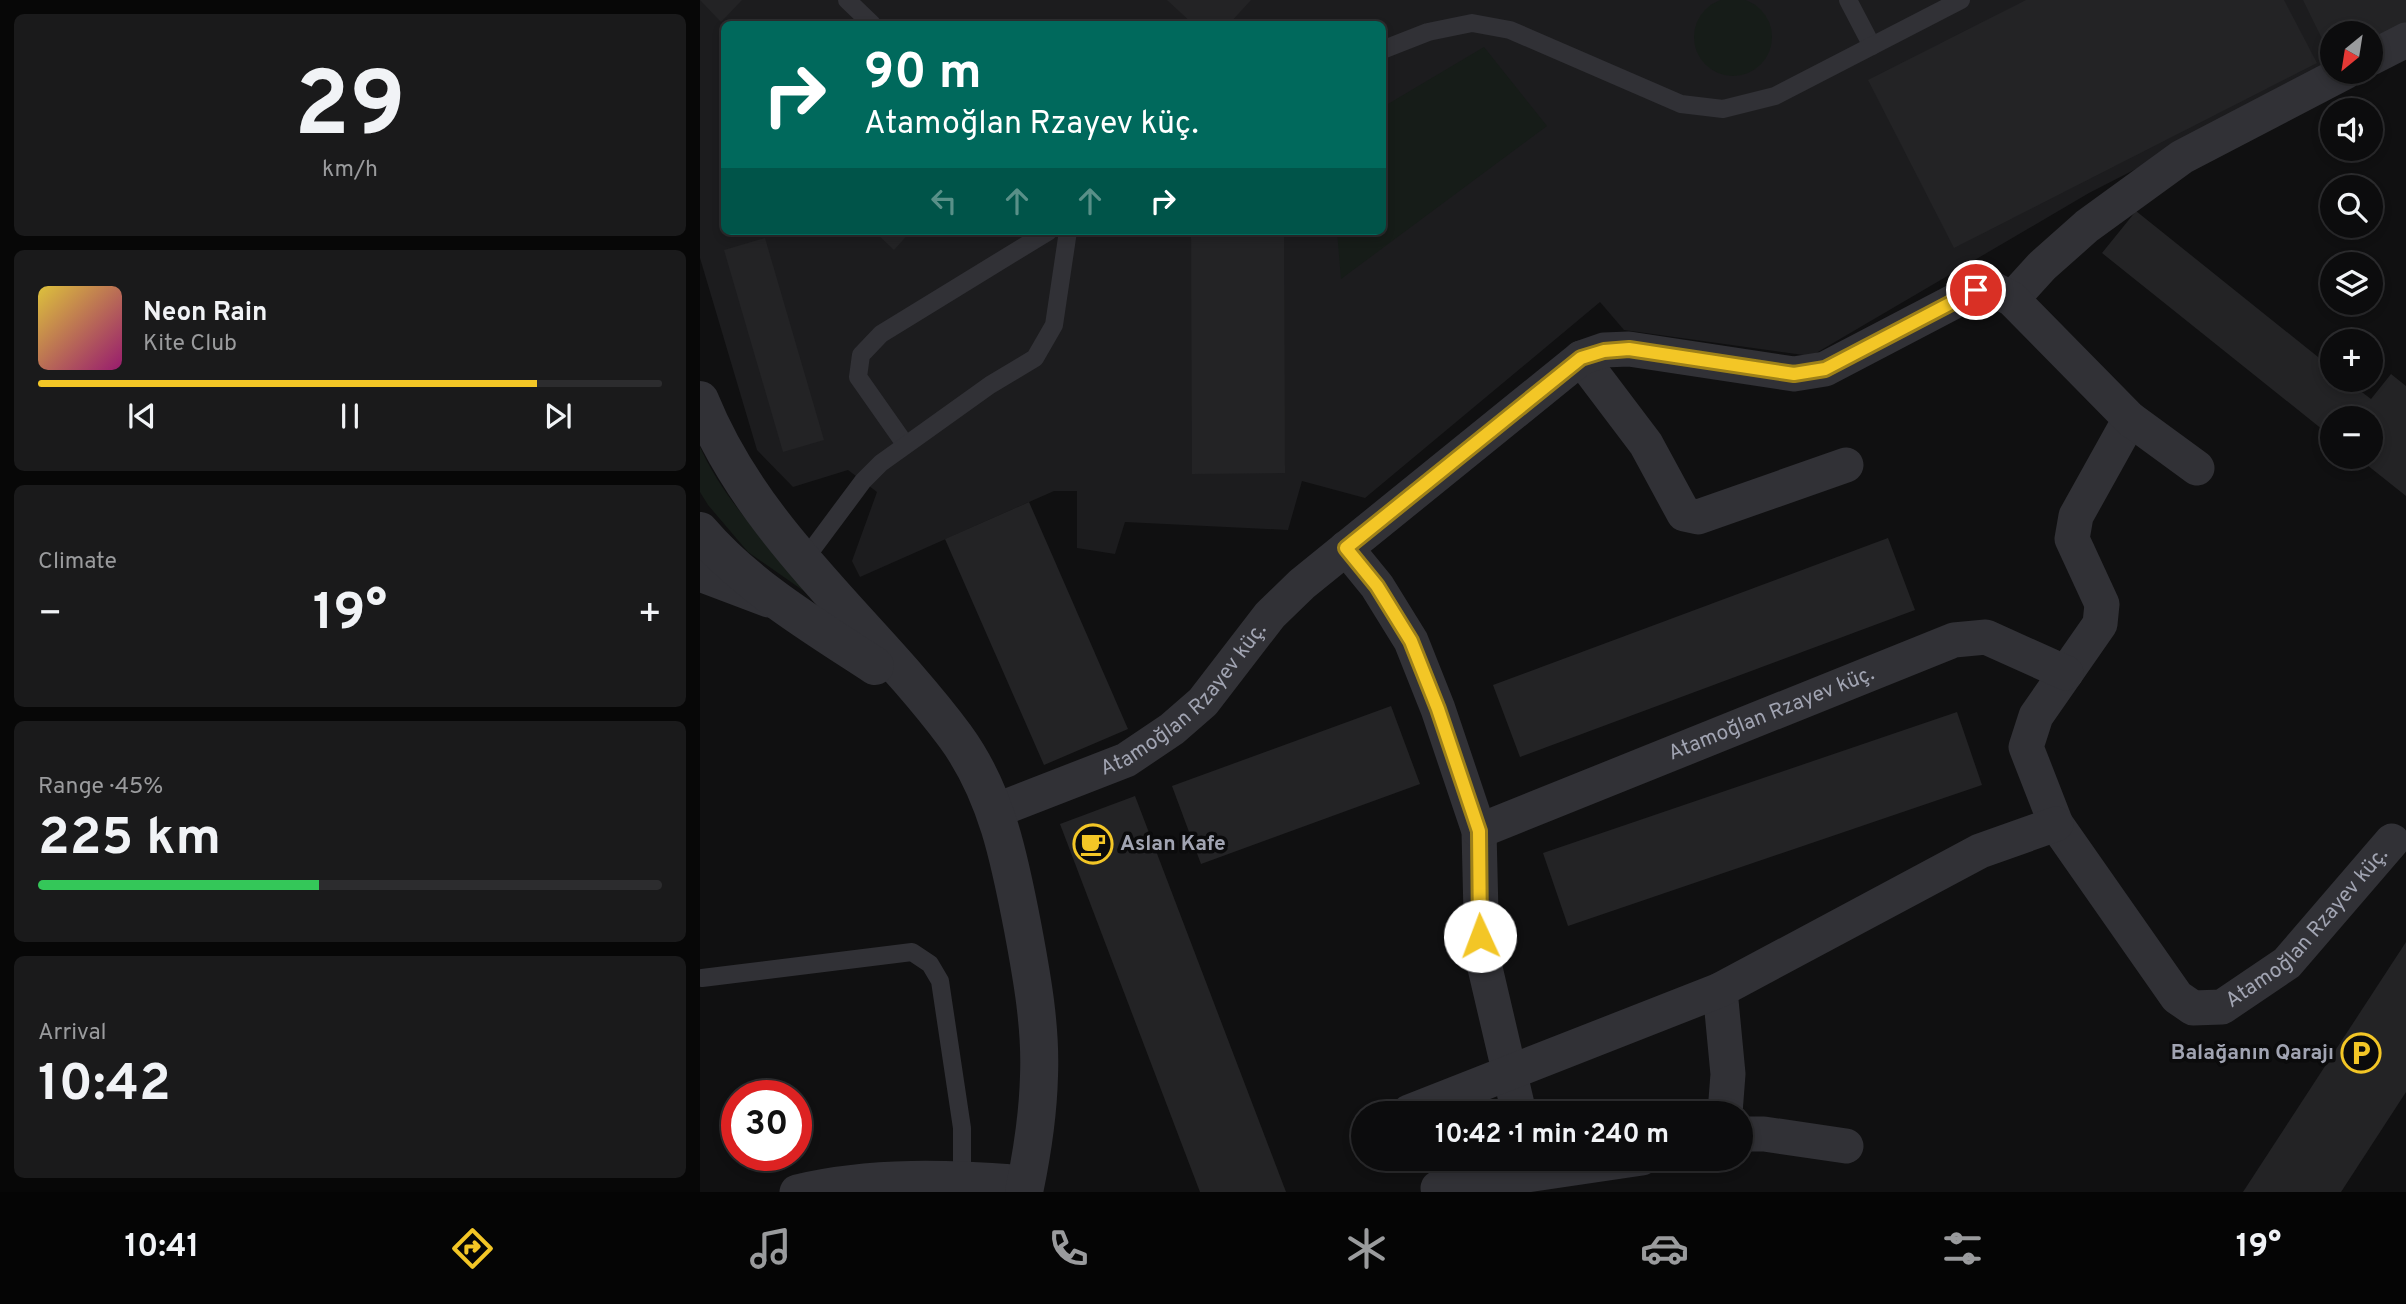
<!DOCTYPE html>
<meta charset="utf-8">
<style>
:root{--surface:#0c0c0d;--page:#1a1a1b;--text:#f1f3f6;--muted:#9a9b9d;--line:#2c2c2e;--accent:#f3c626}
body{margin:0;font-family:Overpass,sans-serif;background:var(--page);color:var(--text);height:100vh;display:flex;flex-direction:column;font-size:26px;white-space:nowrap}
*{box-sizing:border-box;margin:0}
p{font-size:23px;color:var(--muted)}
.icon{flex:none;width:38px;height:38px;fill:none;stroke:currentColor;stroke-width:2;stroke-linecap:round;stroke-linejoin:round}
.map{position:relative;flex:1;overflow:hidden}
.details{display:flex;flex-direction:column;gap:14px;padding:14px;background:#070707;width:700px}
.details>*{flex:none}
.top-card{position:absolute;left:21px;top:21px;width:665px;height:214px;border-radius:10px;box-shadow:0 4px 10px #0003,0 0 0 2px var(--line);background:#00695c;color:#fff;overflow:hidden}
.needle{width:46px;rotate:210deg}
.tools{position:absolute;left:1620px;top:21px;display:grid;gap:14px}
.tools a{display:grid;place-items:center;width:63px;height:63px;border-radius:50%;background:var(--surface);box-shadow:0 4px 10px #0003,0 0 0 2px var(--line);font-size:35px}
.speed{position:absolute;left:21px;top:1080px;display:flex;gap:14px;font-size:35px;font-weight:700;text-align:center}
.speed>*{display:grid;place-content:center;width:91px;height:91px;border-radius:50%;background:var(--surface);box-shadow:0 4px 10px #0003,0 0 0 2px var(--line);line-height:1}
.speed .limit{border:10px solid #d22;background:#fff;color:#111}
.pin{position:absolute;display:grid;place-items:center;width:60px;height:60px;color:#fff;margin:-30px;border:4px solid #fff;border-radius:50%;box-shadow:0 2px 7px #0007}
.me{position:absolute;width:77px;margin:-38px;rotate:358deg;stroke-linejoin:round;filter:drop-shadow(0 0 5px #0008)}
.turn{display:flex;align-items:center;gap:24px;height:147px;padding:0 28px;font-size:32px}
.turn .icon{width:91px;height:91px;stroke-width:2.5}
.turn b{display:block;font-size:49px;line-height:60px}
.lanes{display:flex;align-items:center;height:66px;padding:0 28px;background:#0003;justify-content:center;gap:35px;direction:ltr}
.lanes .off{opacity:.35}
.big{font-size:52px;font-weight:700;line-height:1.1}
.details .tile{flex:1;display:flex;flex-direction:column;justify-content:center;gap:10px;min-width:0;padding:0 24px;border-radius:10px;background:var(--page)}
.details .dial{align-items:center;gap:0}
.dial b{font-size:91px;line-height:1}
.song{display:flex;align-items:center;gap:21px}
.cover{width:84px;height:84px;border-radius:10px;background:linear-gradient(135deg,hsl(50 70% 55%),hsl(320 70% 35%))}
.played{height:7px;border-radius:4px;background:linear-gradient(90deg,var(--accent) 80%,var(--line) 80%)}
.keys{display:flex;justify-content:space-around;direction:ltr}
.heat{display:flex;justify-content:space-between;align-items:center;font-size:38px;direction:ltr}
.charge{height:10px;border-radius:5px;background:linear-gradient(90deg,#34c759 45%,var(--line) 0)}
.trip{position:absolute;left:651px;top:1101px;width:402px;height:70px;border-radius:35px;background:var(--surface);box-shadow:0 4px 10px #0003,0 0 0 2px var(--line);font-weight:700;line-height:70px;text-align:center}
.menu{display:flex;height:112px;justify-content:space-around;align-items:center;background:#050505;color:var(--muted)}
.menu .icon{width:49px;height:49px}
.menu .selected{color:var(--accent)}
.menu b{font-size:32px;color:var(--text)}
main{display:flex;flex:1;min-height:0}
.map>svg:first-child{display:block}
.built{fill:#1c1c1e;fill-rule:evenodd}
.green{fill:#161c18}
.building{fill:#232325}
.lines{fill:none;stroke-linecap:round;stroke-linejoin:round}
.service{stroke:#313136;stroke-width:18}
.minor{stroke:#313136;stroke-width:35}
.tertiary{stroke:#313136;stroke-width:38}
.route-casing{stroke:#9e8119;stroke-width:18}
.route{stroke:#f3c626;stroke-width:12}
.labels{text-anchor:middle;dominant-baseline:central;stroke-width:7;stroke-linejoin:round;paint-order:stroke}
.street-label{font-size:21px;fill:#a1a4b2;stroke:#0b0b0c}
.poi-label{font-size:21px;font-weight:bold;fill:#a1a4b2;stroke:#0b0b0c;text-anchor:start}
</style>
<main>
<section class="details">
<div class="tile dial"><b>29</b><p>km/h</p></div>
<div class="tile">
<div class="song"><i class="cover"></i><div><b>Neon Rain</b><p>Kite Club</p></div></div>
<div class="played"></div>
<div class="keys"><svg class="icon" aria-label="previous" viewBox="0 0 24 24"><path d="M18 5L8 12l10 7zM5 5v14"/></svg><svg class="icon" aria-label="pause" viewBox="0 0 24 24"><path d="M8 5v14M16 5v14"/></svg><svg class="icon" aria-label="next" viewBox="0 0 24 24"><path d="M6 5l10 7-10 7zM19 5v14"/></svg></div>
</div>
<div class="tile"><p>Climate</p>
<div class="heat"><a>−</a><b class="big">19°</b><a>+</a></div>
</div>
<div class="tile"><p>Range · 45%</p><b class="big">225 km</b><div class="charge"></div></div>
<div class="tile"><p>Arrival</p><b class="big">10:42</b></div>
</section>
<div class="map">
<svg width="1706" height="1192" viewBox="0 0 1706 1192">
<rect width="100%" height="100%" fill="#101011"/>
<path class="built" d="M 0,0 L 1706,0 L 1671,33 L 1633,33 L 1633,68 L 1389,193 L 1111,356 L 924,330 L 900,302 L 665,498 L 602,481 L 588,530 L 425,522 L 415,554 L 377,548 L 377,491 L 354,491 L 160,577 L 152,561 L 177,492 L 148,470 L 93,487 L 57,450 L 0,258 ZM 24,24 L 682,24 L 682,231 L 24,231 Z"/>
<g class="green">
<circle cx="1033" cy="37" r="39"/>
<polygon points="784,47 847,126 641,279 637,231 682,231 683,107"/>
<path d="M 0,447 C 27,506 77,555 121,603 L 48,552 L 8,505 L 0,492 Z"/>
</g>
<g class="building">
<polygon points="0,0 42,0 21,22"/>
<polygon points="467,0 551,0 529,24 493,24"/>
<polygon points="1326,0 1584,0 1617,63 1254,248 1168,80"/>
<polygon points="1603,0 1706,0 1706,24 1671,42 1671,33 1633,33 1633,61"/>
<polygon points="1436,211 1633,369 1633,380 1646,380 1671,399 1691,374 1706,386 1706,496 1657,457 1671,457 1671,418 1633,418 1633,438 1402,253"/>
<polygon points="174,231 211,231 194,250"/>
<polygon points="491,231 584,231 585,473 492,474"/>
<polygon points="65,238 124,440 83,452 24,250"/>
<polygon points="329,502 428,729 344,765 245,539"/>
<polygon points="1188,538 1215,610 820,757 793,685"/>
<polygon points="691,706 720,784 501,864 472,786"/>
<polygon points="1257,712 1282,785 868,926 843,853"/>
<polygon points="435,796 586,1192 500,1192 360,824"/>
<polygon points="1706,942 1706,1092 1641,1192 1543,1192"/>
</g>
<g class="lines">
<g class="service">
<polyline points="147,0 172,24"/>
<polyline points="1148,0 1172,46"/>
<polyline points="682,50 728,32 772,23 810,30 981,104 1023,109 1075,96 1261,0"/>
<polyline points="205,444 158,377 161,355 181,334 349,231"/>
<polyline points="102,563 163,481 181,463 290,385 335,358 354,325 368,231"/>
<polyline points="2,978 212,952 230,964 240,981 262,1128 262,1178"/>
</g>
<g class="minor">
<polyline points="1671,58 1706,40"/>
<polyline points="1312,299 1342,266 1387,226 1482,157 1645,72"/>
<polyline points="881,358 946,444 984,514 998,517 1146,465"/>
<path id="s1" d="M 1430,419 L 1376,516 L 1372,539 L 1402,604 L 1400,624 L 1336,716 L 1326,747 L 1356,824 L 1477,997 L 1493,1008 L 1522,1007 L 1587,963 L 1692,841"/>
<polyline points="646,548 677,586 711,641 738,709 779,831 782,955 819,1113"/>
<polyline points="0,574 69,600"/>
<path id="s2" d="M 295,811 L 426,760 L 472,729 L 503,702 L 570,615 L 602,584 L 881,358 L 904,350 L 929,349 L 1094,374 L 1125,369 L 1276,290 L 1293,289 L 1312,299 L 1430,419 L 1497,468"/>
<path id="s3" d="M 779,831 L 1254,640 L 1286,637 L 1366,673"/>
<polyline points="1020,990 1028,1074 1025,1113"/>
<polyline points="709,1112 1020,990 1280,851 1356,824"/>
<polyline points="1041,1134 1064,1134 1146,1146"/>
<polyline points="738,1188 942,1158"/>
<path d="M 97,1192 C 171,1174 251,1177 326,1183"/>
</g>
<g class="tertiary">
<path d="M 0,400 C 55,536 170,622 255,736 C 297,793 310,861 323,929 C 332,977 341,1027 339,1076 C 338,1115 332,1154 324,1192"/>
<path d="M 0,531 C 48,587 114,626 175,666"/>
</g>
</g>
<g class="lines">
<g class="route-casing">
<polyline id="route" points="780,936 779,831 738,709 711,641 677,586 646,548 881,358 904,351 929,349 1094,374 1125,369 1276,290"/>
</g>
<use href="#route" class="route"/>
</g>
<defs>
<g id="cafe-ring" transform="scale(2.0125)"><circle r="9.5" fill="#0b0b0c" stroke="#f3c626" stroke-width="1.5"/><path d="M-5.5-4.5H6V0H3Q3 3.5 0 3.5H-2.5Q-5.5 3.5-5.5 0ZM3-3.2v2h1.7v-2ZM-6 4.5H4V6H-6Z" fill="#f3c626"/></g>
<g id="parking-ring" transform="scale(2.0125)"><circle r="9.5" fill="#0b0b0c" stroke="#f3c626" stroke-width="1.5"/><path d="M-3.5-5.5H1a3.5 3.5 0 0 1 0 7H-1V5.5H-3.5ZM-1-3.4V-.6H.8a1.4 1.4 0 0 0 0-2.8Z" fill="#f3c626"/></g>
</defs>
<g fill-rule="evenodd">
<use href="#cafe-ring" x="393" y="844"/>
<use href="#parking-ring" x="1661" y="1053"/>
</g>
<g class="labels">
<g class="street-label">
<text stroke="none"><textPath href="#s2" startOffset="224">Atamoğlan Rzayev küç.</textPath></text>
<text stroke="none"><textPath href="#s3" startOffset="315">Atamoğlan Rzayev küç.</textPath></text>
<text stroke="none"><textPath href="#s1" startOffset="830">Atamoğlan Rzayev küç.</textPath></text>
</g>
<g class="poi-label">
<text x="420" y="844">Aslan Kafe</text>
<text x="1634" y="1053" text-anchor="end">Balağanın Qarajı</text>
</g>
</g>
</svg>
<div class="tools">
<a><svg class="needle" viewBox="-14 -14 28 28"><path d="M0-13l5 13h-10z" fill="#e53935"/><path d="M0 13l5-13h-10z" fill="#9a9b9d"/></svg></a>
<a><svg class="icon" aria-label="sound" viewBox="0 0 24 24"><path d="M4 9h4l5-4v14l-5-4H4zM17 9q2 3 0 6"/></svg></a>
<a><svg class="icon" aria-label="search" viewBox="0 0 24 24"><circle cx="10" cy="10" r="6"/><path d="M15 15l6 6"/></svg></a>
<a><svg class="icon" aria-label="layers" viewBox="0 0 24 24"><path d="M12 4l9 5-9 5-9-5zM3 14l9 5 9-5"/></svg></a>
<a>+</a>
<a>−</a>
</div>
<div class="speed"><div class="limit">30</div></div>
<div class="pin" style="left:1276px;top:290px;background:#d93025"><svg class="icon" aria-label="arrive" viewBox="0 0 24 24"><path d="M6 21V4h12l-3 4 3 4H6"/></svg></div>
<svg class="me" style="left:780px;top:936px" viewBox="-20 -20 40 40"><circle r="19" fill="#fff"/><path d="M0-13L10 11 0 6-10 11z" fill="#f3c626"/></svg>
<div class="trip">10:42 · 1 min · 240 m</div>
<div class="top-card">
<div class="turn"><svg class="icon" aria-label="right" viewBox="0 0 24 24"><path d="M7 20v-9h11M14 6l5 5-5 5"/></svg><div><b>90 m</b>Atamoğlan Rzayev küç.</div></div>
<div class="lanes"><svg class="icon off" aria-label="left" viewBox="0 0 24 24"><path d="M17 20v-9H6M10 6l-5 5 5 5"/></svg><svg class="icon off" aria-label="ahead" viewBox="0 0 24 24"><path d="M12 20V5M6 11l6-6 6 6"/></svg><svg class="icon off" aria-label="ahead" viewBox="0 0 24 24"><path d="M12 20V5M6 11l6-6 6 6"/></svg><svg class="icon" aria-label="right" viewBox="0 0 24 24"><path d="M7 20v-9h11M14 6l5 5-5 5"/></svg></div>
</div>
</div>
</main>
<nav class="menu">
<b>10:41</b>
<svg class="icon selected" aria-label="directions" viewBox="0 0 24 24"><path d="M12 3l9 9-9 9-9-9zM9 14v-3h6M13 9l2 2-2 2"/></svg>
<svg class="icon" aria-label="music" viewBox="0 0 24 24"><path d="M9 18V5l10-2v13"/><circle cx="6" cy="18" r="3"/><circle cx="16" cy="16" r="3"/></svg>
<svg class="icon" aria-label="phone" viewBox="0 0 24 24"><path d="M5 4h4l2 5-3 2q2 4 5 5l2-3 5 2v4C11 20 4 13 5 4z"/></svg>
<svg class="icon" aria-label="climate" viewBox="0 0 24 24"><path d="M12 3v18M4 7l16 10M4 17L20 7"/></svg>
<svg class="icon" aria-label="car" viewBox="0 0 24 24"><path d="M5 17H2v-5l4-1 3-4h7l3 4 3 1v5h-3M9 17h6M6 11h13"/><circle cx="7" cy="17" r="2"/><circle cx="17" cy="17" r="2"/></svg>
<svg class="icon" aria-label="filters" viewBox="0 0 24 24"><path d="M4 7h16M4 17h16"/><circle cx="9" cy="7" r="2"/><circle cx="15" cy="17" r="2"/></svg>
<b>19°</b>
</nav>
